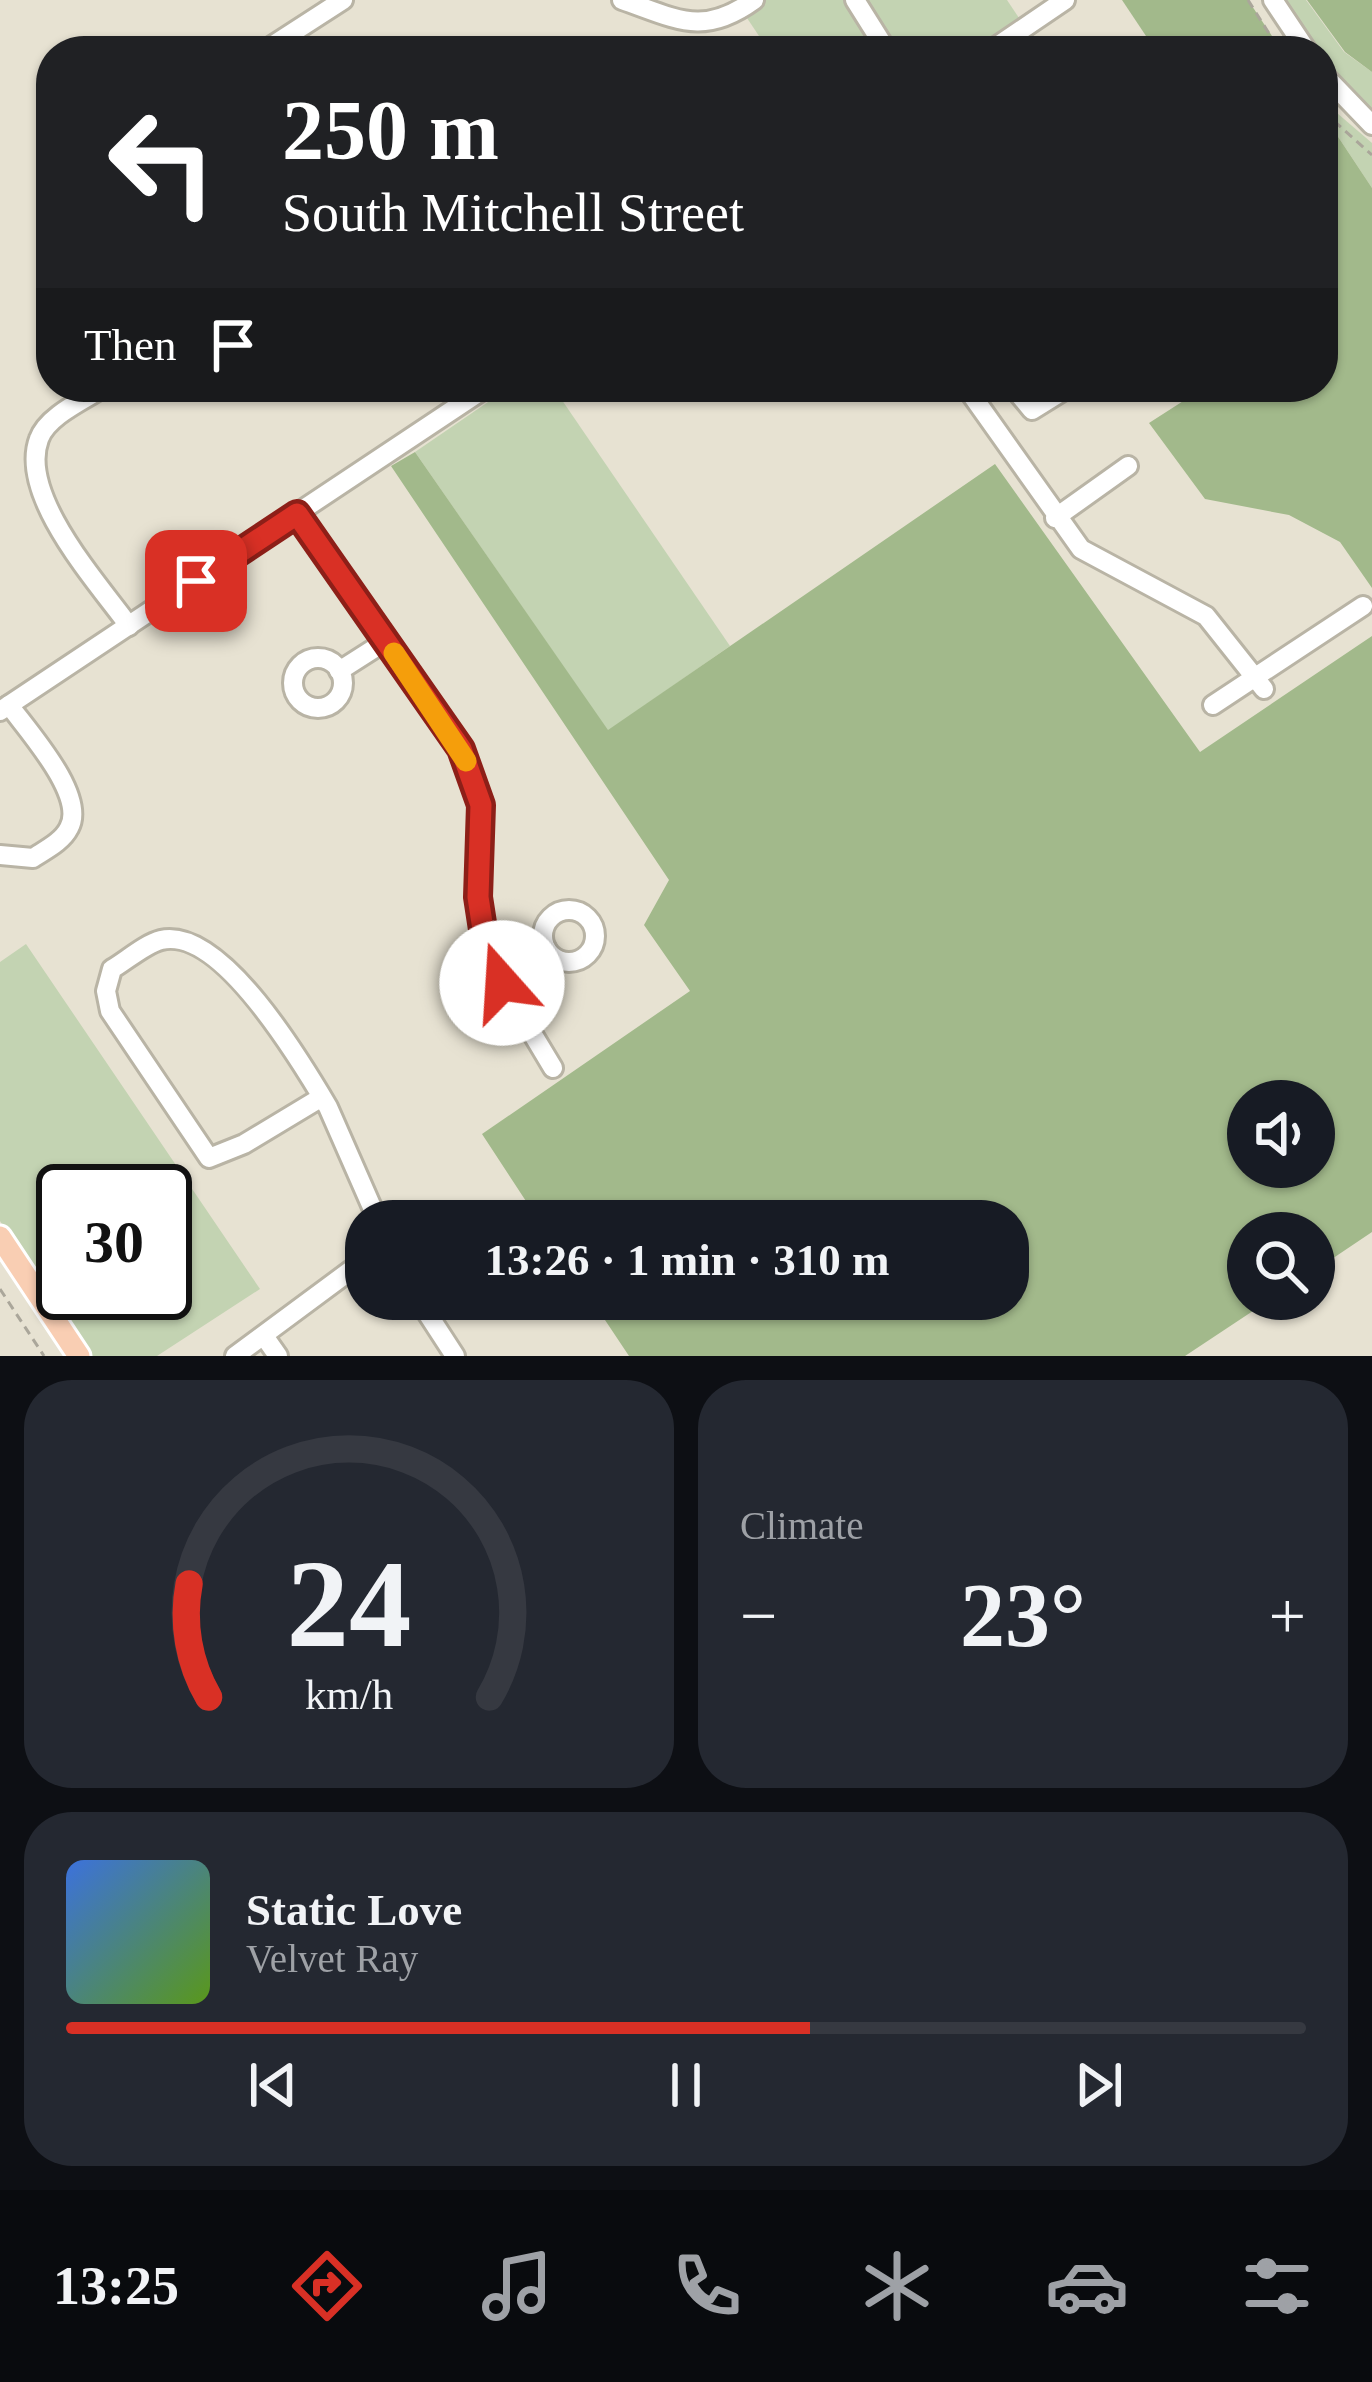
<!DOCTYPE html>
<meta charset="utf-8">
<style>
:root{--surface:#171b24;--page:#242831;--text:#f1f3f6;--muted:#9ea1a6;--line:#363941;--accent:#d93025}
body{margin:0;font-family:"Times New Roman",serif;background:var(--page);color:var(--text);height:100vh;display:flex;flex-direction:column;font-size:45px;white-space:nowrap}
*{box-sizing:border-box;margin:0}
p{font-size:39px;color:var(--muted)}
.icon{flex:none;width:66px;height:66px;fill:none;stroke:currentColor;stroke-width:2;stroke-linecap:round;stroke-linejoin:round}
.map{position:relative;height:1356px;overflow:hidden}
.panel{display:flex;flex-direction:column;gap:24px;padding:24px;background:#0d0f14;flex:1}
.panel>*{flex:none}
.banner{position:absolute;left:36px;top:36px;width:1302px;height:366px;border-radius:48px;box-shadow:0 3px 9px #0004;background:#202124;color:#fff;overflow:hidden}
.fabs{position:absolute;left:1227px;top:1080px;display:grid;gap:24px}
.fabs a{display:grid;place-items:center;width:108px;height:108px;border-radius:50%;background:var(--surface);box-shadow:0 3px 9px #0004;font-size:60px}
.speed{position:absolute;left:36px;top:1164px;display:flex;gap:24px;font-size:60px;font-weight:700;text-align:center}
.speed>*{display:grid;place-content:center;width:156px;height:156px;border-radius:50%;background:var(--surface);box-shadow:0 3px 9px #0004;line-height:1}
.speed .limit{border:6px solid #111;border-radius:18px;background:#fff;color:#111}
.pin{position:absolute;display:grid;place-items:center;width:102px;height:102px;color:#fff;margin:-51px;border-radius:24px;box-shadow:0 6px 18px #0006}
.me{position:absolute;width:132px;margin:-66px;rotate:341deg;stroke-linejoin:round;filter:drop-shadow(0 0 9px #0008)}
.turn{display:flex;align-items:center;gap:42px;height:252px;padding:0 48px;font-size:54px}
.turn .icon{width:156px;height:156px;stroke-width:2.5}
.turn b{display:block;font-size:84px;line-height:102px}
.then{display:flex;align-items:center;height:114px;padding:0 48px;background:#0003;gap:24px;font-size:45px}
.big{font-size:90px;font-weight:800;line-height:1.1}
.panel .card{flex:1;display:flex;flex-direction:column;justify-content:center;gap:18px;min-width:0;padding:0 42px;border-radius:48px;background:var(--page)}
.panel .dial{align-items:center;gap:0}
.dial svg{height:312px;overflow:visible;fill:none;stroke:var(--line);stroke-width:7;stroke-linecap:round;text-anchor:middle}
.dial text{fill:var(--text);stroke:none}
.song{display:flex;align-items:center;gap:36px}
.cover{width:144px;height:144px;border-radius:18px;background:linear-gradient(135deg,hsl(220 70% 55%),hsl(90 70% 35%))}
.played{height:12px;border-radius:6px;background:linear-gradient(90deg,var(--accent) 60%,var(--line) 60%)}
.keys{display:flex;justify-content:space-around;direction:ltr}
.heat{display:flex;justify-content:space-between;align-items:center;font-size:66px;direction:ltr}
.panel .tiles{flex:1;display:grid;gap:24px;grid-template-columns:1fr 1fr}
.card:last-child{grid-column:span 2}
.trip{position:absolute;left:345px;top:1200px;width:684px;height:120px;border-radius:48px;background:var(--surface);box-shadow:0 3px 9px #0004;font-weight:800;line-height:120px;text-align:center}
.dock{display:flex;height:192px;justify-content:space-around;align-items:center;background:#090b0e;color:var(--muted)}
.dock .icon{width:84px;height:84px}
.dock .active{color:var(--accent)}
.dock b{font-size:54px;color:var(--text)}
.map>svg:first-child{display:block}
.green{fill:#c3d3b2;fill-rule:evenodd}
.forest{fill:#a2b98b;fill-rule:evenodd}
.lines{fill:none;stroke-linecap:round;stroke-linejoin:round}
.minor-casing{stroke:#b9b4a5;stroke-width:24}
.major-casing{stroke:#fff;stroke-width:27}
.path{stroke:#aaa69a;stroke-width:3;stroke-dasharray:9 6;stroke-linecap:butt}
.minor{stroke:#fff;stroke-width:18}
.major{stroke:#f9ceb3;stroke-width:21}
.route-casing{stroke:#8d1f18;stroke-width:30}
.route{stroke:#d93025;stroke-width:21}
.slow{stroke:#f59e0b;stroke-width:21}
</style>
<div class="map">
<svg width="1372" height="1356" viewBox="0 0 1372 1356">
<rect width="100%" height="100%" fill="#e7e2d2"/>
<g class="green">
<polygon points="766,0 844,0 877,51 769,51 745,15"/>
<polygon points="866,0 1007,0 1019,18 971,51 899,51"/>
<polygon points="1285,0 1306,0 1344,52 1372,72 1372,118 1350,96"/>
<polygon points="1323,101 1372,143 1372,188 1323,114"/>
<polygon points="510,387 553,387 730,646 608,731 415,452"/>
<path d="M 26,944 L 260,1289 L 157,1356 L 89,1356 L 0,1221 L 0,962 ZM 63,1191 L 165,1191 L 165,1293 L 63,1293 Z"/>
</g>
<g class="forest">
<polygon points="1122,0 1248,0 1282,51 1156,51"/>
<polygon points="1307,0 1372,0 1372,72 1345,52"/>
<polygon points="1323,114 1372,188 1372,588 1340,542 1289,515 1205,499 1149,423 1205,387 1323,387"/>
<path d="M 415,452 L 608,730 L 995,464 L 1200,752 L 1372,636 L 1372,1232 L 1314,1271 L 1314,1233 L 1248,1233 L 1248,1299 L 1271,1299 L 1185,1356 L 629,1356 L 591,1299 L 1008,1299 L 1008,1221 L 539,1221 L 482,1134 L 690,991 L 644,925 L 669,880 L 391,466 ZM 1248,1101 L 1314,1101 L 1314,1167 L 1248,1167 Z"/>
</g>
<g class="lines">
<g class="minor-casing">
<g id="minor">
<path d="M 622,0 C 677,19 703,37 754,0"/>
<polyline points="855,0 887,51"/>
<polyline points="1273,0 1307,51"/>
<polyline points="264,51 343,0"/>
<polyline points="990,51 1065,0"/>
<polyline points="1323,74 1372,125"/>
<path d="M 104,387 C 84,400 47,416 39,439 C 18,495 97,582 129,626"/>
<polyline points="966,387 1081,549 1206,616 1264,689"/>
<polyline points="1013,387 1032,410 1069,387"/>
<polyline points="297,514 461,749 481,805 478,897 484,936 502,983 553,1068"/>
<polyline points="1055,518 1128,466"/>
<circle cx="318" cy="683" r="25"/>
<polyline points="339,671 386,641"/>
<polyline points="1213,705 1363,606"/>
<polyline points="0,711 487,387"/>
<path d="M 0,855 L 33,858 C 45,850 62,842 69,828 C 87,796 28,731 9,705"/>
<circle cx="569" cy="936" r="26"/>
<polyline points="498,974 546,948"/>
<path d="M 322,1097 L 244,1144 L 209,1158 L 110,1011 L 106,991 L 112,969 C 126,961 145,944 161,940 C 221,926 302,1063 328,1107 L 378,1221"/>
<polyline points="418,1299 455,1356"/>
<polyline points="264,1336 278,1356"/>
<polyline points="235,1356 366,1259"/>
</g>
</g>
<g class="major-casing">
<polyline id="major" points="0,1237 79,1356"/>
</g>
<g class="path">
<polyline points="1248,0 1280,51"/>
<polyline points="1323,111 1372,155"/>
<polyline points="0,1289 44,1356"/>
</g>
<use href="#minor" class="minor"/>
<use href="#major" class="major"/>
</g>
<g class="lines">
<g class="route-casing">
<polyline id="route" points="196,581 297,514 461,749 481,805 478,897 484,936 502,983"/>
</g>
<use href="#route" class="route"/>
<polyline class="slow" points="394,653 466,761"/>
</g>
</svg>
<div class="fabs">
<a><svg class="icon" aria-label="sound" viewBox="0 0 24 24"><path d="M4 9h4l5-4v14l-5-4H4zM17 9q2 3 0 6"/></svg></a>
<a><svg class="icon" aria-label="search" viewBox="0 0 24 24"><circle cx="10" cy="10" r="6"/><path d="M15 15l6 6"/></svg></a>
</div>
<div class="speed"><div class="limit">30</div></div>
<div class="pin" style="left:196px;top:581px;background:#d93025"><svg class="icon" aria-label="arrive" viewBox="0 0 24 24"><path d="M6 21V4h12l-3 4 3 4H6"/></svg></div>
<svg class="me" style="left:502px;top:983px" viewBox="-20 -20 40 40"><circle r="19" fill="#fff"/><path d="M0-13L10 11 0 6-10 11z" fill="#d93025"/></svg>
<div class="trip">13:26 · 1 min · 310 m</div>
<div class="banner">
<div class="turn"><svg class="icon" aria-label="left" viewBox="0 0 24 24"><path d="M17 20v-9H6M10 6l-5 5 5 5"/></svg><div><b>250 m</b>South Mitchell Street</div></div>
<div class="then">Then<svg class="icon" aria-label="arrive" viewBox="0 0 24 24"><path d="M6 21V4h12l-3 4 3 4H6"/></svg></div>
</div>
</div>
<section class="panel">
<div class="tiles">
<div class="card dial"><svg viewBox="0 0 100 80">
<path d="M14 69A42 42 0 1 1 86 69"/>
<path d="M14 69A42 42 0 0 1 9 40" stroke="#d93025"/>
<text x="50" y="56" font-size="32" font-weight="700">24</text>
<text x="50" y="72" font-size="11">km/h</text>
</svg></div>
<div class="card"><p>Climate</p>
<div class="heat"><a>−</a><b class="big">23°</b><a>+</a></div>
</div>
<div class="card">
<div class="song"><i class="cover"></i><div><b>Static Love</b><p>Velvet Ray</p></div></div>
<div class="played"></div>
<div class="keys"><svg class="icon" aria-label="previous" viewBox="0 0 24 24"><path d="M18 5L8 12l10 7zM5 5v14"/></svg><svg class="icon" aria-label="pause" viewBox="0 0 24 24"><path d="M8 5v14M16 5v14"/></svg><svg class="icon" aria-label="next" viewBox="0 0 24 24"><path d="M6 5l10 7-10 7zM19 5v14"/></svg></div>
</div>
</div>
</section>
<nav class="dock">
<b>13:25</b>
<svg class="icon active" aria-label="directions" viewBox="0 0 24 24"><path d="M12 3l9 9-9 9-9-9zM9 14v-3h6M13 9l2 2-2 2"/></svg>
<svg class="icon" aria-label="music" viewBox="0 0 24 24"><path d="M9 18V5l10-2v13"/><circle cx="6" cy="18" r="3"/><circle cx="16" cy="16" r="3"/></svg>
<svg class="icon" aria-label="phone" viewBox="0 0 24 24"><path d="M5 4h4l2 5-3 2q2 4 5 5l2-3 5 2v4C11 20 4 13 5 4z"/></svg>
<svg class="icon" aria-label="climate" viewBox="0 0 24 24"><path d="M12 3v18M4 7l16 10M4 17L20 7"/></svg>
<svg class="icon" aria-label="car" viewBox="0 0 24 24"><path d="M5 17H2v-5l4-1 3-4h7l3 4 3 1v5h-3M9 17h6M6 11h13"/><circle cx="7" cy="17" r="2"/><circle cx="17" cy="17" r="2"/></svg>
<svg class="icon" aria-label="filters" viewBox="0 0 24 24"><path d="M4 7h16M4 17h16"/><circle cx="9" cy="7" r="2"/><circle cx="15" cy="17" r="2"/></svg>
</nav>
